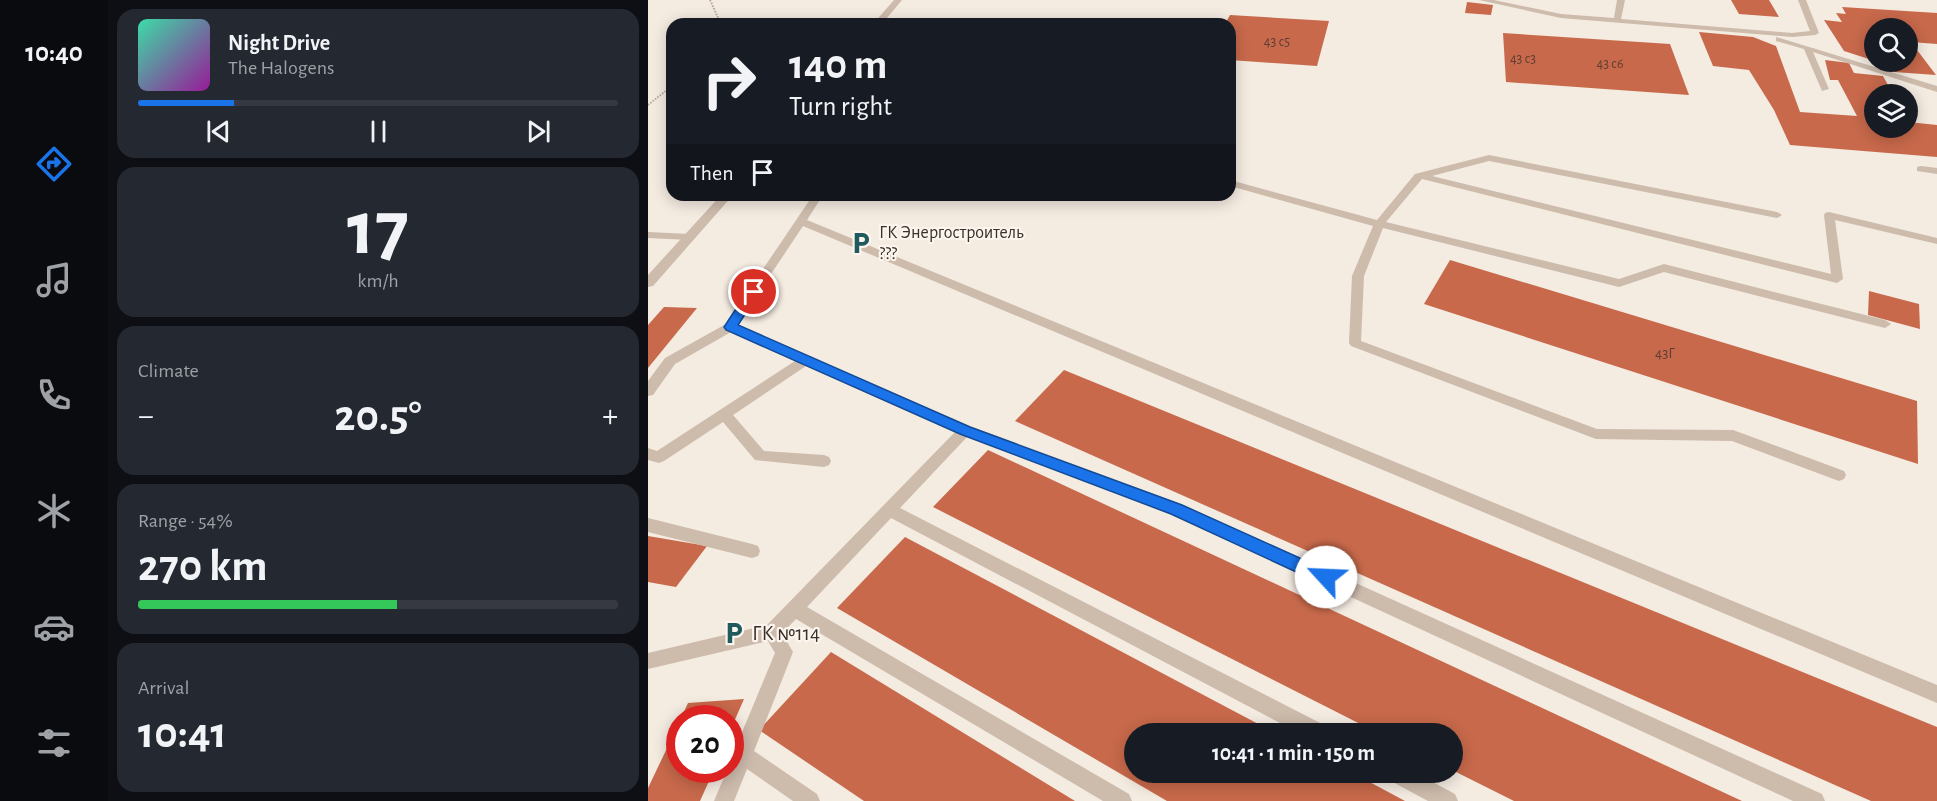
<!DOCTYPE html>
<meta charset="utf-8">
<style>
:root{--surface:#171b24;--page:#242831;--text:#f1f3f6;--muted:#9ea1a6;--line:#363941;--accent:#1a73e8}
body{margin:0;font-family:"Alegreya Sans",sans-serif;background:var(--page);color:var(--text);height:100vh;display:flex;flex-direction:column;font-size:22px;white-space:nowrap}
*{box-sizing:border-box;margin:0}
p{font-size:20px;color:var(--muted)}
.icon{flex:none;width:33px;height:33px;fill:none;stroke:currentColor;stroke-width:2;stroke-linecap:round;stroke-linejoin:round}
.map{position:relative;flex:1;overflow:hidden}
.panel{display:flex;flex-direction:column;gap:9px;padding:9px;background:#0d0f14;width:540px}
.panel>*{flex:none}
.hud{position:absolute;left:18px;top:18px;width:570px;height:183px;border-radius:18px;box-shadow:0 3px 15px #0003;background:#171b24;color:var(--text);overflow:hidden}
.fabs{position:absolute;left:1216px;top:18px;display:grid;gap:12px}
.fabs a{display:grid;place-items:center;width:54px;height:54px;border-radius:50%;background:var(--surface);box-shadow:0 3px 15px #0003;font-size:30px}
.speed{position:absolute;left:18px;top:705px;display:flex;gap:12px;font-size:30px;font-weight:700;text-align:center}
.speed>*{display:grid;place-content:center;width:78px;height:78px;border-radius:50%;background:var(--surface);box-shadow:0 3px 15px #0003;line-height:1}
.speed .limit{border:9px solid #d22;background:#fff;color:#111}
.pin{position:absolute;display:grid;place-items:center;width:51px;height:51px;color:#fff;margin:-26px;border:3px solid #fff;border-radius:50%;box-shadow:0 2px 6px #0007}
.me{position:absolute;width:66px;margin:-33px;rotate:295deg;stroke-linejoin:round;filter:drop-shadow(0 0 4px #0008)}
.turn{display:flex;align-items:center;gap:21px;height:126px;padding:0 24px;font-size:27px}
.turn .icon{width:78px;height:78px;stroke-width:2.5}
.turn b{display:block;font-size:42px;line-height:51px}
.then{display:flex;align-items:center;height:57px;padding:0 24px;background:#0003;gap:12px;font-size:22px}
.big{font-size:45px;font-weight:700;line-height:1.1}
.panel .widget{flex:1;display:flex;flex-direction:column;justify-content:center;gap:9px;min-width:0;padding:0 21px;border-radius:18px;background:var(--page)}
.panel .dial{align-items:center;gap:0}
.dial b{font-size:78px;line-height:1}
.song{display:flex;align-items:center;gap:18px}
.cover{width:72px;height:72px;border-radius:9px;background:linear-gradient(135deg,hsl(160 70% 55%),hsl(300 70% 35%))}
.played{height:6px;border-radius:3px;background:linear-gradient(90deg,var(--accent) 20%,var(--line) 20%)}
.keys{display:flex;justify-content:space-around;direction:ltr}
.heat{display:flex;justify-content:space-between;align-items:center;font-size:33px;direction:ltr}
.charge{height:9px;border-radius:4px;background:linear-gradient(90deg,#34c759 54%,var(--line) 0)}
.trip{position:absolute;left:476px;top:723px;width:339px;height:60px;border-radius:30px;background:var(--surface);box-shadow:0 3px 15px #0003;font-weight:700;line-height:60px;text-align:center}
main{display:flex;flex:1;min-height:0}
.tab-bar{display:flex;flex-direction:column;width:108px;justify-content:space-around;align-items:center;background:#090b0e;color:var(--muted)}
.tab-bar .icon{width:42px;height:42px}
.tab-bar .on{color:var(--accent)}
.tab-bar b{font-size:27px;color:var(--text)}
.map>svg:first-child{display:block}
.building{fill:#c8694b}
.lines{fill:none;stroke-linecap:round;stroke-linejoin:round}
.path{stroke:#b9a596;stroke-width:2;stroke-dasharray:1.5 1.5;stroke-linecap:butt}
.lane{fill:#cdbbac;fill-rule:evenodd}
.street{fill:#cdbbac;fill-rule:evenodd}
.route{fill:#1a73e8;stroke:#114b97;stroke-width:1.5}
.labels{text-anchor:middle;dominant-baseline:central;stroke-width:4.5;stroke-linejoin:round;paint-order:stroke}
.far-number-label{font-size:14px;fill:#5e3e33}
.number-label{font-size:15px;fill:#5e3e33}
.poi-label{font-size:18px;fill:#3b302b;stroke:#fbf5ee;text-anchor:start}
.near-poi-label{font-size:21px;fill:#3b302b;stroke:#fbf5ee;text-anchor:start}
</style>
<main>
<nav class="tab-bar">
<b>10:40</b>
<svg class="icon on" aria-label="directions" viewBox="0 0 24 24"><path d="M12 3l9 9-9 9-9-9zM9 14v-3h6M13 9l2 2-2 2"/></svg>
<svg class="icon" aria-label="music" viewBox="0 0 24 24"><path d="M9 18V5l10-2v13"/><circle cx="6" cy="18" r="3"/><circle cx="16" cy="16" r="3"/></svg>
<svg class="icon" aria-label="phone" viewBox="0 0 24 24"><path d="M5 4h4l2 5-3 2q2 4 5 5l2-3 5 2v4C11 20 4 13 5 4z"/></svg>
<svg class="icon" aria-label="climate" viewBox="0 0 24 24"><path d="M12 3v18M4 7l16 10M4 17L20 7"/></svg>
<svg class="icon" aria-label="car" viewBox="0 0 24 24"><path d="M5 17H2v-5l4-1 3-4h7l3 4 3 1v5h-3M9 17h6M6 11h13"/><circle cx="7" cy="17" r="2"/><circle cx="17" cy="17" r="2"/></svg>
<svg class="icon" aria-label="filters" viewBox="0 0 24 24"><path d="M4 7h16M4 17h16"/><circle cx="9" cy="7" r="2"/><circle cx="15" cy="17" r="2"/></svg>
</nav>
<section class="panel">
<div class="widget">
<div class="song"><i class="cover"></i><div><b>Night Drive</b><p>The Halogens</p></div></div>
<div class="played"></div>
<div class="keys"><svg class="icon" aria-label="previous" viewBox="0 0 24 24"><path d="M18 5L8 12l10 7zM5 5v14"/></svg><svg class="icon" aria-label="pause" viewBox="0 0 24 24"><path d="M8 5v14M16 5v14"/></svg><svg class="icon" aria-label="next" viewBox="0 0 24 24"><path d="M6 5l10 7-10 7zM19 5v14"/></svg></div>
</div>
<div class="widget dial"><b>17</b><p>km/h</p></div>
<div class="widget"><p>Climate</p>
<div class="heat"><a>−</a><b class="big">20.5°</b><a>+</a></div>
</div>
<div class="widget"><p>Range · 54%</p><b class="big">270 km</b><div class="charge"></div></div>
<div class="widget"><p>Arrival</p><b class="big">10:41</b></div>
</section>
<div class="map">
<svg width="1289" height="801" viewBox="0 0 1289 801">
<rect width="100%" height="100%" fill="#f4ebe1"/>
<g class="building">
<polygon points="1083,0 1121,0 1131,17 1091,14"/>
<polygon points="819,2 845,5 843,15 817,13"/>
<polygon points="1194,7 1289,13 1289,44 1263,42 1288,75 1246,72 1239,62 1260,62 1260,28 1227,28 1227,61 1196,51 1176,20 1194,22 1188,13 1198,14"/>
<polygon points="582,15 681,21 669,66 582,60 582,24 577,24"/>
<polygon points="1051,32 1105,37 1128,46 1152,112 1209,116 1190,80 1182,80 1177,60 1201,63 1206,73 1235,76 1245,94 1224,96 1227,104 1227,128 1260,128 1260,122 1289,125 1289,157 1142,145 1126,110 1101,70 1065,66"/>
<polygon points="855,33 1022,44 1041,95 858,82"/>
<polygon points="802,260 1269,401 1270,464 776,304"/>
<polygon points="1221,291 1271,304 1272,329 1220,315"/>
<polygon points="16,307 49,308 0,368 0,325"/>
<polygon points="416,370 1289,727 1289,801 1223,801 367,421"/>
<polygon points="340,450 1094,801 866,801 804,770 804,734 732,734 285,507"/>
<polygon points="0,536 59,546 28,587 0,582"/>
<polygon points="257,537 629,734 486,734 486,772 703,772 757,801 519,801 189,608"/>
<polygon points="183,652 427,801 216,801 111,730"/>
<polygon points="96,699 82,731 82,718 33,718 40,703"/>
<polygon points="32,721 32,770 66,770 52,801 0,801 0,788"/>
</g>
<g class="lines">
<g class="path">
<polyline points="62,0 73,24"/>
<polyline points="0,105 24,86"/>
</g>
<g class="lane">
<polygon points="831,0 846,0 913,14 966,18 969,0 977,0 973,19 1144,33 1162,31 1150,0 1158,0 1171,33 1167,35 1144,37 913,18"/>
<polygon points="1128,37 1289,86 1289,92 1165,52 1181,89 1174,91 1156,49 1128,41"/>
<polygon points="841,155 1129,212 1134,215 1129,218 841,161 784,176 1183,274 1176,215 1177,213 1181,212 1289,238 1289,244 1187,220 1195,279 1189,283 774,179 738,222 971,279 1016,264 1237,320 1243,324 1237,328 1016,272 971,287 735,228 716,276 713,341 949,429 1085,430 1196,471 1198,475 1196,479 1191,481 1084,441 948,439 703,346 701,343 704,276 725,226 582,186 582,180 729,220 767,174"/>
<polygon points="1273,166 1289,168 1289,174 1269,171 1269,167"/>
<polygon points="165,195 175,195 159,220 1289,685 1289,703 155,226 89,325 322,426 533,504 1174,794 1177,801 1145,801 523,514 319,437 252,508 680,727 682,734 653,734 243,518 159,607 481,794 484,801 455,801 148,619 134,633 145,652 106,751 169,794 172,801 145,801 99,769 86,801 66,801 79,770 82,770 82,761 127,653 120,641 0,669 0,653 119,625 307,432 158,366 85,415 116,451 176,455 181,457 183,461 181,465 176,467 107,460 75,422 16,461 11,463 0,460 0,448 9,451 147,361 83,332 27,364 5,395 0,396 0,381 17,358 78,324"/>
<polygon points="0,232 42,234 48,237 42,240 0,238"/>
<polygon points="0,518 104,544 110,546 112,551 110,556 104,558 0,532"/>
<polygon points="737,772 766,772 807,794 810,801 780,801 739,779"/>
</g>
<g class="street">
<polygon points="246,0 254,0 234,24 225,24"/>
<polygon points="73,195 85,195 5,286 0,287 0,275"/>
</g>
</g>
<polygon class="route" points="106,288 112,292 90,325 322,427 534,505 683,572 686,577 683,583 678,585 672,583 523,514 312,434 78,330 76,327 78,324 101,289"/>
<defs>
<g id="parking-bare" transform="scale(1.8)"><path d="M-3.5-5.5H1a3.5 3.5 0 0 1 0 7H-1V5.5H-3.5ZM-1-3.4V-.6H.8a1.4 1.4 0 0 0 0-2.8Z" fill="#1f5a5e" stroke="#fbf5ee" stroke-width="2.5" paint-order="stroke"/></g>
</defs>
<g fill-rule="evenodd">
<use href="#parking-bare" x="213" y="243"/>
<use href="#parking-bare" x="86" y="633"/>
</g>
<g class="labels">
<g class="far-number-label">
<text x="629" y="42">43 с5</text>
<text x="875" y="59">43 с3</text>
<text x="962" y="64">43 с6</text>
</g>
<g class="number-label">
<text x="1017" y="353">43Г</text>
</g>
<g class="poi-label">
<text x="231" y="233">ГК Энергостроитель<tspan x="231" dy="21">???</tspan></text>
</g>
<g class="near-poi-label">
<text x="104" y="633">ГК №114</text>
</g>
</g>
</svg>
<div class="fabs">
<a><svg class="icon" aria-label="search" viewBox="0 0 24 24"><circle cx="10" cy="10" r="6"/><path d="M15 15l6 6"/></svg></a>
<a><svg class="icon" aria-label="layers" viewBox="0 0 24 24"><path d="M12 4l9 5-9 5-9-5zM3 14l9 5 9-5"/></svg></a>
</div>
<div class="speed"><div class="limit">20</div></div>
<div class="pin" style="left:106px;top:292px;background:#d93025"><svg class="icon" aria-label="arrive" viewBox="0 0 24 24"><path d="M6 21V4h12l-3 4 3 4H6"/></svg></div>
<svg class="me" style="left:678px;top:577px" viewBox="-20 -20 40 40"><circle r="19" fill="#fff"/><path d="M0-13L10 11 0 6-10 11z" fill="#1a73e8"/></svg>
<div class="trip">10:41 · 1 min · 150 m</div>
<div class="hud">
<div class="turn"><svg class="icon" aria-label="right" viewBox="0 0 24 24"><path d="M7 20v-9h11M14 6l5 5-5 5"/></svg><div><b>140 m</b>Turn right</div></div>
<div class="then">Then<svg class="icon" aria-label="arrive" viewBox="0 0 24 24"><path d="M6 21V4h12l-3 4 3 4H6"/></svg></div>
</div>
</div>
</main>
